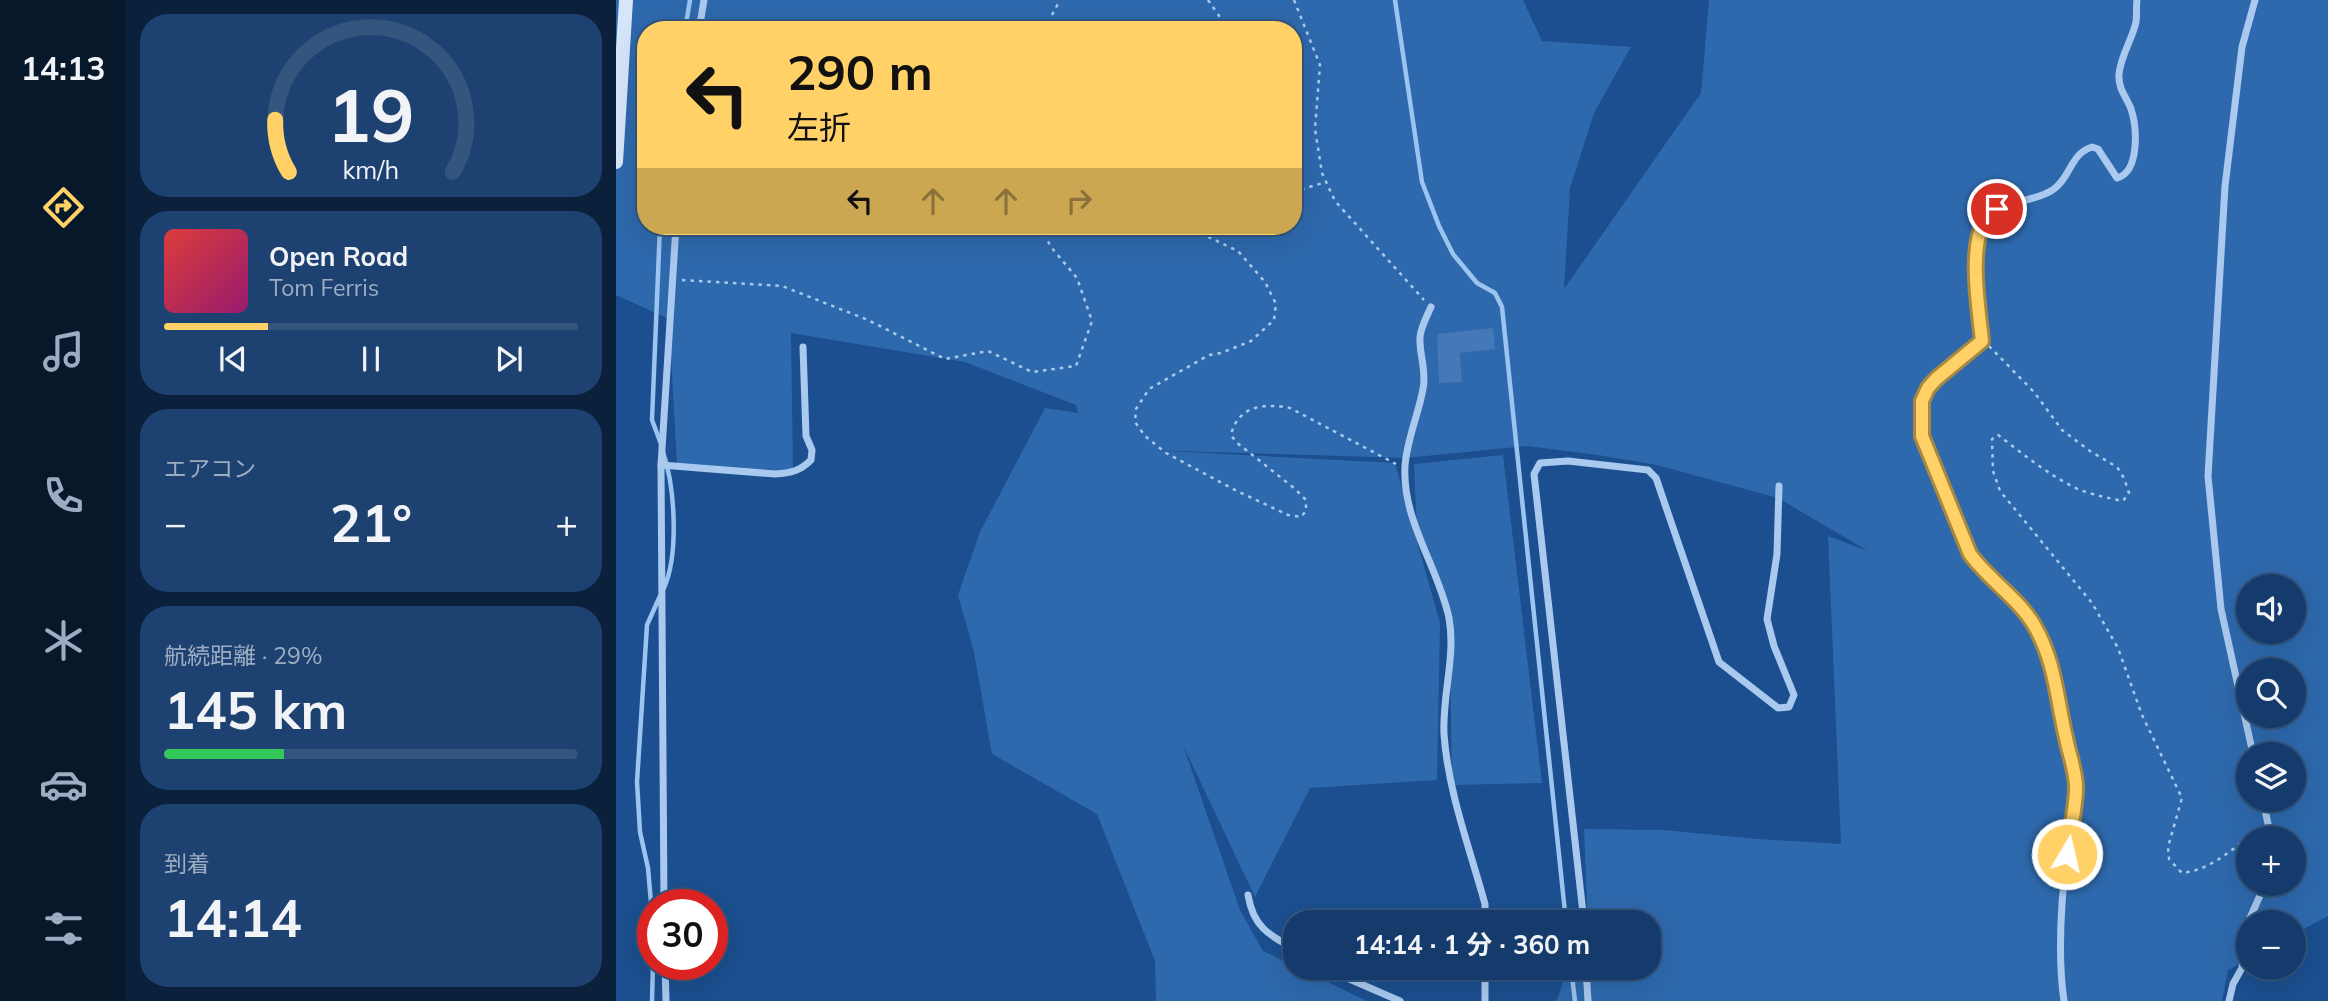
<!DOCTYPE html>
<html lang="ja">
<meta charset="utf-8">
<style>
:root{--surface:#143b6b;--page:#1d4271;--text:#f1f3f6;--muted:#9dadc1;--line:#33557e;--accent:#ffd166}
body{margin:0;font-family:Mulish,"Noto Sans JP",sans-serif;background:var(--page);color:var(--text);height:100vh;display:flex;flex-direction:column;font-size:26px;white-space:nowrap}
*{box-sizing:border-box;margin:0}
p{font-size:23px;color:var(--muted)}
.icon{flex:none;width:38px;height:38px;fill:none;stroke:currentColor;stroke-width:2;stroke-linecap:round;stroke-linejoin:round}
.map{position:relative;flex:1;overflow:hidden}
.sheet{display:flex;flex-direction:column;gap:14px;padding:14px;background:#0b203b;width:490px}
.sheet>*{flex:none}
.top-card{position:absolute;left:21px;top:21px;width:665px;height:214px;border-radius:28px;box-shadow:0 7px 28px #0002,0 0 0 2px var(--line);background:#ffd166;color:#111;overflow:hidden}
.tools{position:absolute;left:1620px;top:574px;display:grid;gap:14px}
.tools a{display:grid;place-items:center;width:70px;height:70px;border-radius:50%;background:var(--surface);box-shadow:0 7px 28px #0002,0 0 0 2px var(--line);font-size:35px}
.speed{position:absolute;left:21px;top:889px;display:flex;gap:14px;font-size:35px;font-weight:700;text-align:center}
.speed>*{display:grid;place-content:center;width:91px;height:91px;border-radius:50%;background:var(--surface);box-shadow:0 7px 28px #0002,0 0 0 2px var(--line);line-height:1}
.speed .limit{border:10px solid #d22;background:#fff;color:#111}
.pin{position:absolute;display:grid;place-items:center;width:60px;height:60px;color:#fff;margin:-30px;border:4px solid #fff;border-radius:50%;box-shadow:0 2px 7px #0007}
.me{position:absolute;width:77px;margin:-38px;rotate:9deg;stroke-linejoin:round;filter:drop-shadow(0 0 5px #0008)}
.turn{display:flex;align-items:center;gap:24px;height:147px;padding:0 35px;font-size:32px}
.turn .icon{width:91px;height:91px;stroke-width:2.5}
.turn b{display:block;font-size:49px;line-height:60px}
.lanes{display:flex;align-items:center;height:66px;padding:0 35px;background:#0003;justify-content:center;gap:35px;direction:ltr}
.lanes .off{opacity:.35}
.big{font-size:52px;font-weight:700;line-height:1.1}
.sheet .tile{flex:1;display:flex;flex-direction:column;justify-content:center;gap:10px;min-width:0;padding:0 24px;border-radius:28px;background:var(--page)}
.sheet .dial{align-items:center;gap:0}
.dial svg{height:182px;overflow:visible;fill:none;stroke:var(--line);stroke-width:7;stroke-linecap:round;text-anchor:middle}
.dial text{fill:var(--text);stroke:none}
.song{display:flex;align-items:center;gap:21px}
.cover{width:84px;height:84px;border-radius:10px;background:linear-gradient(135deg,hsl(0 70% 55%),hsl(320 70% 35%))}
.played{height:7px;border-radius:4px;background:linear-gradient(90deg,var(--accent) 25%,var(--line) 25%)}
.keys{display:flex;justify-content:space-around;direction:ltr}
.heat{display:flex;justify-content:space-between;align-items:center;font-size:38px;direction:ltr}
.charge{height:10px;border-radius:5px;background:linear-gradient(90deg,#34c759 29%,var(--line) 0)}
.trip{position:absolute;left:667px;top:910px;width:378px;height:70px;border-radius:28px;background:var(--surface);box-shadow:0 7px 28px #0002,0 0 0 2px var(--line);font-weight:700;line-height:70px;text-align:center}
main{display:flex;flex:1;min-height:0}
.dock{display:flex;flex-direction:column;width:126px;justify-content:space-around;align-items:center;background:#08182b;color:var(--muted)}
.dock .icon{width:49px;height:49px}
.dock .selected{color:var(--accent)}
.dock b{font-size:32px;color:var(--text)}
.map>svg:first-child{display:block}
.green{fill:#2e69ad;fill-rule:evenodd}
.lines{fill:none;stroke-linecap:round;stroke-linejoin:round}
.stream{stroke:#9cc4f0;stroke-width:4.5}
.building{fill:#4478b7}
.path{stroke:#a9c9ee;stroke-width:2.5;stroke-dasharray:3.5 5;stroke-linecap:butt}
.street{stroke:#a9c9ee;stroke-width:7}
.secondary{stroke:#d6e6fa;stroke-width:14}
.route-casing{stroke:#a68842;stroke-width:18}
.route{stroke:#ffd166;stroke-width:12}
</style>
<main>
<nav class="dock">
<b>14:13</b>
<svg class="icon selected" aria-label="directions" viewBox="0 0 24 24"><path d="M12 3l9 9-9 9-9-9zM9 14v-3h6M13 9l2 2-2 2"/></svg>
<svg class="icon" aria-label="music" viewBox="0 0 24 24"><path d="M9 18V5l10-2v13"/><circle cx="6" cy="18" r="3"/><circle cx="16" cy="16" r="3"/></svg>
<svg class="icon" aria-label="phone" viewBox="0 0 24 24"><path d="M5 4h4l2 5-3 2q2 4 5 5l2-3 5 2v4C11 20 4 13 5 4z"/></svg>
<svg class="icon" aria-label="climate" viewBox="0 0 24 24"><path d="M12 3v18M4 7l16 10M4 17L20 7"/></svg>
<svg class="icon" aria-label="car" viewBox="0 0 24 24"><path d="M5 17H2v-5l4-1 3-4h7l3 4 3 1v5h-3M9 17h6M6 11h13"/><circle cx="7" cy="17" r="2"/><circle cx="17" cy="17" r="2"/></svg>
<svg class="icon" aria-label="filters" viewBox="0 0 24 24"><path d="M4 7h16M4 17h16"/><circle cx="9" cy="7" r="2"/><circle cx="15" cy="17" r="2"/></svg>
</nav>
<section class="sheet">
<div class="tile dial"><svg viewBox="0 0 100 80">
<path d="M14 69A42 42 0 1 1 86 69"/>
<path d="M14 69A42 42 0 0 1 8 46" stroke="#ffd166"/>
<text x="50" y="56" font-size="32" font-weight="700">19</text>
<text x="50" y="72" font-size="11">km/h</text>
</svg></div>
<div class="tile">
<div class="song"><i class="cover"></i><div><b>Open Road</b><p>Tom Ferris</p></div></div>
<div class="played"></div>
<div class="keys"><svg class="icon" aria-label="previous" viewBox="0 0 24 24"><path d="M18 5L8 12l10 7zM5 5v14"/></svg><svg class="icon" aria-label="pause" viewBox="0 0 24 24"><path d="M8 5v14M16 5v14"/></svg><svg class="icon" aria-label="next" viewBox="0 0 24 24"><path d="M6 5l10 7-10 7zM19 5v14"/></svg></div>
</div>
<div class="tile"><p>エアコン</p>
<div class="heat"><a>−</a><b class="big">21°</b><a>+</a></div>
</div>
<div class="tile"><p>航続距離 · 29%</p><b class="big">145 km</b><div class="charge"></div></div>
<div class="tile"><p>到着</p><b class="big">14:14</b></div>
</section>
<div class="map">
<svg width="1712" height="1001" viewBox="0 0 1712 1001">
<rect width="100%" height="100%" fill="#1b4f8f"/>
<g class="green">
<path d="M 0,0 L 907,0 L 926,41 L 1015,47 L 978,113 L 954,188 L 948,289 L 1085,93 L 1093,0 L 1712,0 L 1712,916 L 1678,934 L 1678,922 L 1633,922 L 1633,959 L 1612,970 L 1606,1001 L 939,1001 L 942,998 L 951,968 L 1032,968 L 1032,922 L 966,922 L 971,906 L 968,829 L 1047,830 L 1141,839 L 1225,844 L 1212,536 L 1252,551 L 1162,498 L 1041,465 L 982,455 L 911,446 L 790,458 L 530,450 L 779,463 L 824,623 L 821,780 L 694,788 L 639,897 L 567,745 L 624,910 L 647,951 L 751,1001 L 540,1001 L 539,961 L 481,814 L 376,754 L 358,652 L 342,595 L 364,532 L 429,408 L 462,413 L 460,405 L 349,362 L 175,333 L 177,473 L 61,466 L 53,319 L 0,295 ZM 30,30 L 677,30 L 677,226 L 30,226 ZM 1633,586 L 1678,586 L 1678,632 L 1633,632 ZM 1633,670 L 1678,670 L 1678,716 L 1633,716 ZM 1633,754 L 1678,754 L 1678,800 L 1633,800 ZM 1633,838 L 1678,838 L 1678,884 L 1633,884 Z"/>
<polygon points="887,455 926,783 836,785 834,657 828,601 801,534 798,464"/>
</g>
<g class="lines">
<g class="stream">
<polyline points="779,0 806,182 823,226 837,254 861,283 879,293 886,307 950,922"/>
<polyline points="69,30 74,0"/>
<polyline points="44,226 36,420 45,444"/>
<path d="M 47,452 C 59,487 63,554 48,588"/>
<polyline points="37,926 32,868 24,832 21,782 31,625 44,596"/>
<polyline points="955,968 959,1001"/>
<polyline points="36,1001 37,963"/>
</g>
</g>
<polygon class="building" points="877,328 879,349 844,353 846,382 823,383 821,334"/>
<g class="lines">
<g class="path">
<polyline points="592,0 613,30"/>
<polyline points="678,0 704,65 699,129 706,173 719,201 808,300"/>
<polyline points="428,30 444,0"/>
<polyline points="677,192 710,182"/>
<path d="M 569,226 L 622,251 L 649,282 L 660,304 L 658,320 L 635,341 L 605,353 L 593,355 L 533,389 L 520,409 L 519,422 L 529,436 L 550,453 L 621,491 L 672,515 L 685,517 L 690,511 L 690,500 L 678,488 L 620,442 L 615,435 C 622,405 649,403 674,408 L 780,464"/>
<polyline points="66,280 166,286 252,320 329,359 372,351 416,372 460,366 476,321 461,278 435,247 424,226"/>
<path d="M 1373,346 L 1418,392 L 1446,430 L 1474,451 L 1501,467 L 1508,478 L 1513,493 L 1507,501 C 1492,498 1478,495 1464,490 C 1435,477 1407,454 1382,435 L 1376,439 L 1377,471 L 1384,491 L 1476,603 L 1502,648 L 1526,715 L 1566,798 L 1552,847 L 1553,859 L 1566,873 C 1596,870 1619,847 1642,829"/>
</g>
<g class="street">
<polyline points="83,30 88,0"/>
<path d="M 815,307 C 811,316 805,327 804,337 C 803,354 811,372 807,389 C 802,416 791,439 789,466 C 786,521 822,566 833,618 C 840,656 826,696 828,734 C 832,792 854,849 869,904 L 869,922"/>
<path d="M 45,465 L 159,474 C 175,473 184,471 195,460 L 196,450 L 190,436 L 187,347"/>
<polyline points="1637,754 1605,609 1592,476 1609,186 1626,47 1639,0"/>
<polyline points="1647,800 1655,838"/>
<path d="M 632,895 C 637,926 652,935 679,949"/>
<polyline points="48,905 45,465 60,226"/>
<polyline points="968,922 918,474 924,463 952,461 1032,470 1040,478 1103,662 1162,708 1173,707 1178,695 1158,646 1151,619 1161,554 1163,486"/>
<polyline points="49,964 50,1001"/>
<polyline points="712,968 731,978 784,1001"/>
<polyline points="970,968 972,1001"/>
<polyline points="869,1001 869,968"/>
<path d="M 1448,1001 C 1441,953 1445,901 1451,852 C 1454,832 1460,810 1461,789 C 1461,773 1453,753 1449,737 C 1441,699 1439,659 1418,625 C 1401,597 1373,580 1354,554 L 1306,436 L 1306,401 L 1312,388 L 1320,379 L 1366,341 C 1363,312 1352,243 1369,219 C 1372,215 1379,211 1382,209 C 1399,200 1423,200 1438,189 C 1455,177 1454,154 1476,147 L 1482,149 L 1501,178 C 1524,172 1521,127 1515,109 C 1510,96 1502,89 1503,74 C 1505,55 1516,40 1520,22 C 1521,15 1520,7 1521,0"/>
<polyline points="1613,1001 1617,984 1626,968 1631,925 1649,884"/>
</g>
<polyline class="secondary" points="0,162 10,0"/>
</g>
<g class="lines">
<g class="route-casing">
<path id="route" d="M 1381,209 C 1377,213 1371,216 1369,220 C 1352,248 1363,310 1366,341 L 1320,379 L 1312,388 L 1306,401 L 1306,436 L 1354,554 C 1373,580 1402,598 1418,625 C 1439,660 1441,700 1450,738 C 1453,754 1461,774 1460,790 C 1459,812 1454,833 1451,854"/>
</g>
<use href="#route" class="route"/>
</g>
</svg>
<div class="tools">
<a><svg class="icon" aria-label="sound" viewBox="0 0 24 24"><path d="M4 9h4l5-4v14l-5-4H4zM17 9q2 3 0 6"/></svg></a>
<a><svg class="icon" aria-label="search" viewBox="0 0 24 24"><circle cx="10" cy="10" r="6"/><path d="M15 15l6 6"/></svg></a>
<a><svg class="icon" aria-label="layers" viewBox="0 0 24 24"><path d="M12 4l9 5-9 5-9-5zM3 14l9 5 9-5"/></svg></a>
<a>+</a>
<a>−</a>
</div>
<div class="speed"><div class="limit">30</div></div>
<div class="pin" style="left:1381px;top:209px;background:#d93025"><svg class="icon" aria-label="arrive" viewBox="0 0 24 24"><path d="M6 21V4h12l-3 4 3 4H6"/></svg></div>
<svg class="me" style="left:1451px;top:854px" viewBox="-20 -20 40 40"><circle r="17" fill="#ffd166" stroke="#fff" stroke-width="3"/><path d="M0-11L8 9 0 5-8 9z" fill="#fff"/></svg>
<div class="trip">14:14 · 1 分 · 360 m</div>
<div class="top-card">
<div class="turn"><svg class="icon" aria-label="left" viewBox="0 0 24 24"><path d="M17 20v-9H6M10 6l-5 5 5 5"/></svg><div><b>290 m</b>左折</div></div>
<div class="lanes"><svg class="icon" aria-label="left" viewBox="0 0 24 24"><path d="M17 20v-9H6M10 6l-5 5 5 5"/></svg><svg class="icon off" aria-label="ahead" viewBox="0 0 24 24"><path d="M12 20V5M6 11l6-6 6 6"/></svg><svg class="icon off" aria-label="ahead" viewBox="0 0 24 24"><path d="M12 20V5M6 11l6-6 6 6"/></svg><svg class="icon off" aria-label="right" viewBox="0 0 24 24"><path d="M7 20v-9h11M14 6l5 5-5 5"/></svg></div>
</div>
</div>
</main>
